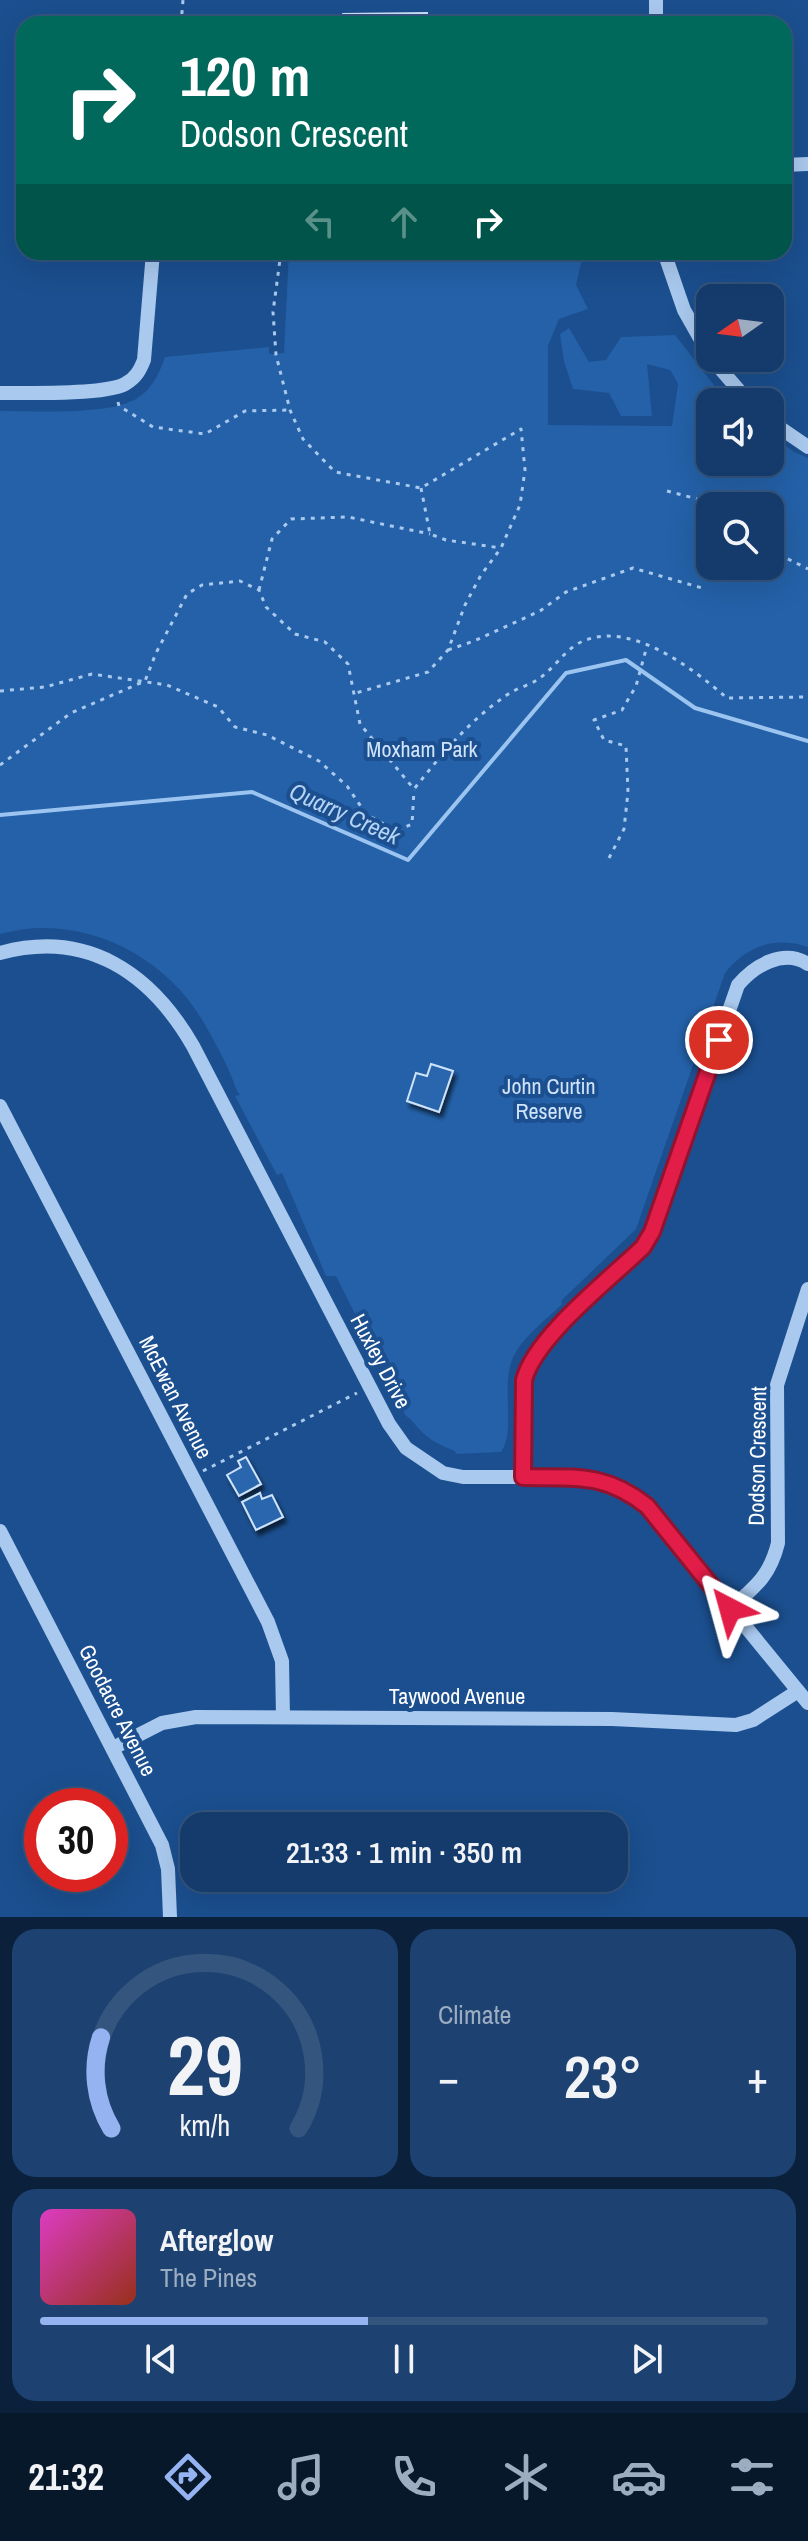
<!DOCTYPE html>
<meta charset="utf-8">
<style>
:root{--surface:#143b6b;--page:#1d4271;--text:#f1f3f6;--muted:#9dadc1;--line:#33557e;--accent:#95b2f1}
body{margin:0;font-family:"Archivo Narrow",sans-serif;background:var(--page);color:var(--text);height:100vh;display:flex;flex-direction:column;font-size:30px;white-space:nowrap}
*{box-sizing:border-box;margin:0}
p{font-size:26px;color:var(--muted)}
.icon{flex:none;width:44px;height:44px;fill:none;stroke:currentColor;stroke-width:2;stroke-linecap:round;stroke-linejoin:round}
.map{position:relative;height:1917px;overflow:hidden}
.sheet{display:flex;flex-direction:column;gap:12px;padding:12px;background:#0b203b;flex:1}
.sheet>*{flex:none}
.hud{position:absolute;left:16px;top:16px;width:776px;height:244px;border-radius:24px;box-shadow:0 8px 32px #0002,0 0 0 2px var(--line);background:#00695c;color:#fff;overflow:hidden}
.needle{width:52px;rotate:256deg}
.fabs{position:absolute;left:696px;top:284px;display:grid;gap:16px}
.fabs a{display:grid;place-items:center;width:88px;height:88px;border-radius:16px;background:var(--surface);box-shadow:0 8px 32px #0002,0 0 0 2px var(--line);font-size:40px}
.speed{position:absolute;left:24px;top:1788px;display:flex;gap:16px;font-size:40px;font-weight:700;text-align:center}
.speed>*{display:grid;place-content:center;width:104px;height:104px;border-radius:50%;background:var(--surface);box-shadow:0 8px 32px #0002,0 0 0 2px var(--line);line-height:1}
.speed .limit{border:12px solid #d22;background:#fff;color:#111}
.pin{position:absolute;display:grid;place-items:center;width:68px;height:68px;color:#fff;margin:-34px;border:4px solid #fff;border-radius:50%;box-shadow:0 2px 8px #0007}
.me{position:absolute;width:88px;margin:-44px;rotate:321deg;stroke-linejoin:round;filter:drop-shadow(0 0 6px #0008)}
.turn{display:flex;align-items:center;gap:28px;height:168px;padding:0 32px;font-size:36px}
.turn .icon{width:104px;height:104px;stroke-width:2.5}
.turn b{display:block;font-size:56px;line-height:68px}
.lanes{display:flex;align-items:center;height:76px;padding:0 32px;background:#0003;justify-content:center;gap:40px;direction:ltr}
.lanes .off{opacity:.35}
.big{font-size:60px;font-weight:600;line-height:1.1}
.sheet .card{flex:1;display:flex;flex-direction:column;justify-content:center;gap:12px;min-width:0;padding:0 28px;border-radius:24px;background:var(--page)}
.sheet .dial{align-items:center;gap:0}
.dial svg{height:208px;overflow:visible;fill:none;stroke:var(--line);stroke-width:7;stroke-linecap:round;text-anchor:middle}
.dial text{fill:var(--text);stroke:none}
.song{display:flex;align-items:center;gap:24px}
.cover{width:96px;height:96px;border-radius:12px;background:linear-gradient(135deg,hsl(310 70% 55%),hsl(10 70% 35%))}
.played{height:8px;border-radius:4px;background:linear-gradient(90deg,var(--accent) 45%,var(--line) 45%)}
.keys{display:flex;justify-content:space-around;direction:ltr}
.heat{display:flex;justify-content:space-between;align-items:center;font-size:44px;direction:ltr}
.sheet .tiles{flex:1;display:grid;gap:12px;grid-template-columns:1fr 1fr}
.card:last-child{grid-column:span 2}
.trip{position:absolute;left:180px;top:1812px;width:448px;height:80px;border-radius:24px;background:var(--surface);box-shadow:0 8px 32px #0002,0 0 0 2px var(--line);font-weight:600;line-height:80px;text-align:center}
.menu{display:flex;height:128px;justify-content:space-around;align-items:center;background:#08182b;color:var(--muted)}
.menu .icon{width:56px;height:56px}
.menu .active{color:var(--accent)}
.menu b{font-size:36px;color:var(--text)}
.map>svg:first-child{display:block}
.green{fill:#2461a8;fill-rule:evenodd}
.lines{fill:none;stroke-linecap:round;stroke-linejoin:round}
.stream{stroke:#9cc4f0;stroke-width:4}
.building{fill:#2a66ad;stroke:#cfe3fa;stroke-width:2;filter:url(#shadow)}
.path{stroke:#a9c9ee;stroke-width:3;stroke-dasharray:4 6;stroke-linecap:butt}
.minor{stroke:#a9c9ee;stroke-width:14}
.route-casing{stroke:#92132f;stroke-width:20}
.route{stroke:#e11d48;stroke-width:14}
.labels{text-anchor:middle;dominant-baseline:central;stroke-width:8;stroke-linejoin:round;paint-order:stroke}
.park-label{font-size:22px;fill:#cfe3fa;stroke:#1b4f8f}
.street-label{font-size:22px;fill:#fff;stroke:#1b4f8f}
.water-label{font-size:24px;font-style:italic;fill:#b5d3f5;stroke:#1b4f8f}
</style>
<div class="map">
<svg width="808" height="1917" viewBox="0 0 808 1917">
<defs>
<filter id="shadow"><feDropShadow dx="3" dy="5" stdDeviation="2" flood-color="#0009"/></filter>
</defs>
<rect width="100%" height="100%" fill="#1b4f8f"/>
<path class="green" d="M 289,252 L 583,254 L 576,285 L 588,309 L 559,319 L 548,346 L 548,425 L 672,426 L 678,384 L 670,370 L 647,364 L 652,416 L 621,416 L 609,393 L 573,389 L 564,361 L 560,334 L 569,328 L 589,362 L 606,360 L 621,337 L 675,335 L 727,402 L 710,402 L 710,462 L 770,462 L 770,434 L 794,452 L 808,458 L 808,947 C 775,936 746,946 725,973 L 636,1229 L 561,1301 L 562,1304 C 545,1321 521,1338 512,1360 C 501,1388 516,1432 501,1452 L 456,1454 L 455,1451 C 442,1446 429,1440 420,1430 C 414,1424 412,1419 406,1416 L 336,1276 L 326,1276 L 282,1173 L 277,1175 L 235,1096 L 240,1095 C 235,1089 235,1085 232,1078 C 224,1058 212,1037 201,1018 C 161,952 77,912 0,934 L 0,411 C 35,411 102,415 132,401 C 150,393 159,375 165,357 L 269,347 L 269,354 L 284,353 ZM 710,506 L 770,506 L 770,566 L 710,566 Z"/>
<g class="lines">
<polyline class="stream" points="0,815 252,792 408,860 566,673 626,660 695,708 808,741"/>
</g>
<g class="building">
<polygon points="427,13 427,24 340,24 343,14"/>
<polygon points="431,1064 453,1071 439,1112 407,1101 416,1073 427,1076"/>
<polygon points="246,1457 261,1484 239,1496 227,1475 241,1467 238,1461"/>
<polygon points="260,1493 262,1499 272,1495 283,1517 256,1530 242,1502"/>
</g>
<g class="lines">
<g class="path">
<polyline points="181,24 183,0"/>
<polyline points="281,252 273,312 276,355 290,410 303,439 335,472 421,488 521,429 525,470 520,505 501,548 481,575 465,605 448,650 428,672 356,693"/>
<polyline points="118,402 119,406 153,427 205,434 245,411 290,410"/>
<polyline points="421,488 430,534 446,540 501,548"/>
<polyline points="667,491 705,501 712,506"/>
<polyline points="770,550 808,569"/>
<polyline points="259,590 272,539 291,519 348,517 430,534"/>
<polyline points="448,650 474,641 540,611 566,592 633,568 702,588"/>
<polyline points="0,691 45,687 92,674 167,685 218,707 235,727 267,735 319,761 347,786 366,814 396,831 412,824 414,790"/>
<path d="M 0,765 L 71,713 L 145,681 L 156,653 L 187,594 L 202,585 L 240,581 L 259,590 L 266,607 L 295,634 L 325,642 L 348,664 L 360,724 L 414,789 C 443,753 470,719 510,693 C 518,688 529,685 537,680 C 551,671 561,656 574,646 C 623,614 691,667 727,698 L 808,697"/>
<polyline points="609,858 624,829 628,792 626,746 604,740 594,720 622,710 636,686 647,646"/>
<polyline points="203,1471 357,1393"/>
</g>
<g class="minor">
<polyline points="656,0 656,24"/>
<polyline points="784,165 808,164"/>
<polyline points="664,252 684,310 710,356"/>
<polyline points="711,358 749,402"/>
<path d="M 0,393 C 27,393 105,395 125,384 C 136,378 140,370 144,360 L 153,252"/>
<polyline points="770,421 808,447"/>
<path d="M 0,953 C 87,929 151,973 193,1046 L 389,1424 L 406,1448 L 443,1473 L 463,1477 L 583,1477 L 615,1485 L 647,1506 L 808,1703"/>
<polyline points="0,1106 268,1622 282,1661 283,1717"/>
<path d="M 523,1477 L 524,1380 C 535,1338 609,1279 643,1247 L 652,1232 L 738,985 C 754,966 783,948 808,964"/>
<polyline points="0,1531 162,1845 168,1869 170,1917"/>
<path d="M 730,1609 C 755,1587 770,1576 778,1543 L 777,1385 L 808,1289"/>
<polyline points="113,1748 162,1723 196,1717 612,1719 736,1725 753,1720 798,1691"/>
</g>
</g>
<g class="lines">
<g class="route-casing">
<path id="route" d="M 719,1040 L 652,1232 L 643,1247 C 609,1280 535,1337 524,1380 L 523,1477 C 574,1478 604,1472 647,1506 L 730,1609"/>
</g>
<use href="#route" class="route"/>
</g>
<g class="labels">
<g class="park-label">
<text x="422" y="749">Moxham Park</text>
<text x="549" y="1086">John Curtin<tspan x="549" dy="25">Reserve</tspan></text>
</g>
<g class="street-label">
<text transform="translate(381 1361) rotate(62)">Huxley Drive</text>
<text transform="translate(176 1397) rotate(63)">McEwan Avenue</text>
<text transform="translate(757 1456) rotate(-89)">Dodson Crescent</text>
<text x="457" y="1696">Taywood Avenue</text>
<text transform="translate(118 1710) rotate(63)">Goodacre Avenue</text>
</g>
<g class="water-label">
<text transform="translate(345 813) rotate(24)">Quarry Creek</text>
</g>
</g>
</svg>
<div class="fabs">
<a><svg class="needle" viewBox="-14 -14 28 28"><path d="M0-13l5 13h-10z" fill="#e53935"/><path d="M0 13l5-13h-10z" fill="#9dadc1"/></svg></a>
<a><svg class="icon" aria-label="sound" viewBox="0 0 24 24"><path d="M4 9h4l5-4v14l-5-4H4zM17 9q2 3 0 6"/></svg></a>
<a><svg class="icon" aria-label="search" viewBox="0 0 24 24"><circle cx="10" cy="10" r="6"/><path d="M15 15l6 6"/></svg></a>
</div>
<div class="speed"><div class="limit">30</div></div>
<div class="pin" style="left:719px;top:1040px;background:#d93025"><svg class="icon" aria-label="arrive" viewBox="0 0 24 24"><path d="M6 21V4h12l-3 4 3 4H6"/></svg></div>
<svg class="me" style="left:730px;top:1609px" viewBox="-20 -20 40 40"><path d="M0-17L14 15 0 8-14 15z" fill="#e11d48" stroke="#fff" stroke-width="4"/></svg>
<div class="trip">21:33 · 1 min · 350 m</div>
<div class="hud">
<div class="turn"><svg class="icon" aria-label="right" viewBox="0 0 24 24"><path d="M7 20v-9h11M14 6l5 5-5 5"/></svg><div><b>120 m</b>Dodson Crescent</div></div>
<div class="lanes"><svg class="icon off" aria-label="left" viewBox="0 0 24 24"><path d="M17 20v-9H6M10 6l-5 5 5 5"/></svg><svg class="icon off" aria-label="ahead" viewBox="0 0 24 24"><path d="M12 20V5M6 11l6-6 6 6"/></svg><svg class="icon" aria-label="right" viewBox="0 0 24 24"><path d="M7 20v-9h11M14 6l5 5-5 5"/></svg></div>
</div>
</div>
<section class="sheet">
<div class="tiles">
<div class="card dial"><svg viewBox="0 0 100 80">
<path d="M14 69A42 42 0 1 1 86 69"/>
<path d="M14 69A42 42 0 0 1 10 34" stroke="#95b2f1"/>
<text x="50" y="56" font-size="32" font-weight="700">29</text>
<text x="50" y="72" font-size="11">km/h</text>
</svg></div>
<div class="card"><p>Climate</p>
<div class="heat"><a>−</a><b class="big">23°</b><a>+</a></div>
</div>
<div class="card">
<div class="song"><i class="cover"></i><div><b>Afterglow</b><p>The Pines</p></div></div>
<div class="played"></div>
<div class="keys"><svg class="icon" aria-label="previous" viewBox="0 0 24 24"><path d="M18 5L8 12l10 7zM5 5v14"/></svg><svg class="icon" aria-label="pause" viewBox="0 0 24 24"><path d="M8 5v14M16 5v14"/></svg><svg class="icon" aria-label="next" viewBox="0 0 24 24"><path d="M6 5l10 7-10 7zM19 5v14"/></svg></div>
</div>
</div>
</section>
<nav class="menu">
<b>21:32</b>
<svg class="icon active" aria-label="directions" viewBox="0 0 24 24"><path d="M12 3l9 9-9 9-9-9zM9 14v-3h6M13 9l2 2-2 2"/></svg>
<svg class="icon" aria-label="music" viewBox="0 0 24 24"><path d="M9 18V5l10-2v13"/><circle cx="6" cy="18" r="3"/><circle cx="16" cy="16" r="3"/></svg>
<svg class="icon" aria-label="phone" viewBox="0 0 24 24"><path d="M5 4h4l2 5-3 2q2 4 5 5l2-3 5 2v4C11 20 4 13 5 4z"/></svg>
<svg class="icon" aria-label="climate" viewBox="0 0 24 24"><path d="M12 3v18M4 7l16 10M4 17L20 7"/></svg>
<svg class="icon" aria-label="car" viewBox="0 0 24 24"><path d="M5 17H2v-5l4-1 3-4h7l3 4 3 1v5h-3M9 17h6M6 11h13"/><circle cx="7" cy="17" r="2"/><circle cx="17" cy="17" r="2"/></svg>
<svg class="icon" aria-label="filters" viewBox="0 0 24 24"><path d="M4 7h16M4 17h16"/><circle cx="9" cy="7" r="2"/><circle cx="15" cy="17" r="2"/></svg>
</nav>
